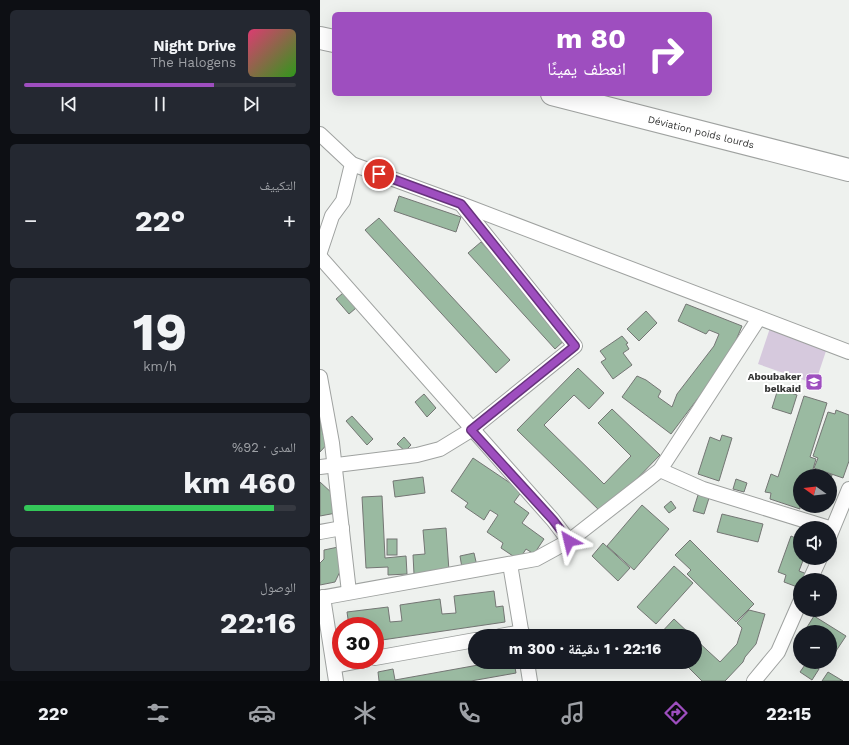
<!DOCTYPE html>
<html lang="ar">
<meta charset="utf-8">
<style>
:root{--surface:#171b24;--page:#242831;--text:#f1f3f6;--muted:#9ea1a6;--line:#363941;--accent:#9e4ebf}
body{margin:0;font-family:"Work Sans","Noto Naskh Arabic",sans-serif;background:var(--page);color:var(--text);direction:rtl;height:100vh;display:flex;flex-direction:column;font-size:15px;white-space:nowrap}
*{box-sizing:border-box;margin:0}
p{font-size:13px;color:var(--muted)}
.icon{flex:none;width:22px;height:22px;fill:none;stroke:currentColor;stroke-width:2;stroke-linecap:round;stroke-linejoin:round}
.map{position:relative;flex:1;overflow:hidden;direction:ltr}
.panel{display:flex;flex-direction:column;gap:10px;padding:10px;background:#0d0f14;width:320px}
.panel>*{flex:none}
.top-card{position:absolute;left:12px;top:12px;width:380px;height:84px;border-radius:6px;box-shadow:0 4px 16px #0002;direction:rtl;background:#9e4ebf;color:#fff;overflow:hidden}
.needle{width:26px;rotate:285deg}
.tools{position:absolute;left:473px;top:469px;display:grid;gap:8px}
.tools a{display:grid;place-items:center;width:44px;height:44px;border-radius:50%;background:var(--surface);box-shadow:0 4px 16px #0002;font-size:20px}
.speed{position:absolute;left:12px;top:617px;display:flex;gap:8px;font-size:20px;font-weight:700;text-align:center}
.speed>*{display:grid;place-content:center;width:52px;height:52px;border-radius:50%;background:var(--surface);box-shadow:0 4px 16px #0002;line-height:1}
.speed .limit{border:6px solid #d22;background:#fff;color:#111}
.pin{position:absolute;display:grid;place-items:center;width:34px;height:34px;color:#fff;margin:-17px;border:2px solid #fff;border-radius:50%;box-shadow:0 1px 4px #0007}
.me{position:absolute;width:44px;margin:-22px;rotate:323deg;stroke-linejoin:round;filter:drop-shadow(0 0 3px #0008)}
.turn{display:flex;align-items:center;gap:14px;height:84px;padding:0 20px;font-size:18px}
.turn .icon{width:52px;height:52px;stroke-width:2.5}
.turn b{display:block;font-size:28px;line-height:34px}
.big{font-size:30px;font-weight:700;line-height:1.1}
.panel .tile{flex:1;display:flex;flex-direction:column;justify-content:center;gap:6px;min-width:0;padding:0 14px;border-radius:6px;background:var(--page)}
.panel .dial{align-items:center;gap:0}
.dial b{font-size:52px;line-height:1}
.song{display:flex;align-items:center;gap:12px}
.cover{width:48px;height:48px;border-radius:6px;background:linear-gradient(135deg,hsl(340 70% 55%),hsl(110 70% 35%))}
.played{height:4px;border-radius:2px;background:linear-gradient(90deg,var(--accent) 70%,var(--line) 70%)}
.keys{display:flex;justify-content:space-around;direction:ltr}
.heat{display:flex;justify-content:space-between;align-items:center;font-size:22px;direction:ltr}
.charge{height:6px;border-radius:3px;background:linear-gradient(90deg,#34c759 92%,var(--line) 0)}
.trip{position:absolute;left:148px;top:629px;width:234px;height:40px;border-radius:20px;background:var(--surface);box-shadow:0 4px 16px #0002;font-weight:700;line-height:40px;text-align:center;direction:rtl}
.dock{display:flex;height:64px;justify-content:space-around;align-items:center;background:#090b0e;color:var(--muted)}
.dock .icon{width:28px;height:28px}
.dock .selected{color:var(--accent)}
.dock b{font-size:18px;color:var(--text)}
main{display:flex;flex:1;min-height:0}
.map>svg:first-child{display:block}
.green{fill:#d6c9dd}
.building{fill:#9abaa1;stroke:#747674}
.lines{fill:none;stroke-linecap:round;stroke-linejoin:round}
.minor-casing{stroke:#9fa2a0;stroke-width:16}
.primary-casing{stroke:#9fa2a0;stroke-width:24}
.minor{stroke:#fff;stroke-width:14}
.primary{stroke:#fff;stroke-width:22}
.route-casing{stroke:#67337c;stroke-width:10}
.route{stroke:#9e4ebf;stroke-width:7}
.labels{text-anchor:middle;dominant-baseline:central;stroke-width:4;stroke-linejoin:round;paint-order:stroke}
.street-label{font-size:10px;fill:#343534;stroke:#fff}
.poi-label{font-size:10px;font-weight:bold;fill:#343534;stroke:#fff;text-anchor:end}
</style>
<main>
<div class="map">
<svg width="529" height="681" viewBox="0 0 529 681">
<rect width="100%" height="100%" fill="#eef1ee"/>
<polygon class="green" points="450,328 507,348 495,384 438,364"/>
<g class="building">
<polygon points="79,196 141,217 136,232 74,211"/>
<polygon points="59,218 190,360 176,373 45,230"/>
<polygon points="161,242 248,337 235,349 148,253"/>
<polygon points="23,293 36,308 29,314 16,299"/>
<polygon points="366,304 422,326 409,357 351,434 302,397 317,376 326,380 341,391 338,397 352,407 357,394 394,346 399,334 389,330 386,334 358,321"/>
<polygon points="326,311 337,323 319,341 307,329"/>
<polygon points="302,336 308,343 306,344 309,349 303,353 312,365 293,379 281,362 286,359 280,351"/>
<polygon points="258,368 284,393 269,409 254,395 224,425 284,484 311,456 278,423 292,409 340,455 283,514 197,430"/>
<polygon points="458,389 477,395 471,414 452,408"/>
<polygon points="104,394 116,408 107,417 95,402"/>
<polygon points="484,396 507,403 490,457 496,459 493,469 512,475 510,482 510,476 480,476 480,509 450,499 451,493 445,492 451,474 458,477"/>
<polygon points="516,410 529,415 529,461 523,478 494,468 498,458 493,456 508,412 515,414"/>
<polygon points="32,416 53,439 47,445 26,421"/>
<polygon points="0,418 3,435 8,434 10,441 0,452"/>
<polygon points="402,435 412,438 399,481 378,474 390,437 400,441"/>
<polygon points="84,437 91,445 85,451 77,444"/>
<polygon points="153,458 202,491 194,502 209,513 202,523 224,539 214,554 206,549 199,560 181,548 183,543 167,532 178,515 170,510 164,520 145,507 148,503 131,491"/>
<polygon points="103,477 105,493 75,497 73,481"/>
<polygon points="416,479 427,483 424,492 413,489"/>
<polygon points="0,482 13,494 16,513 0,516"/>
<polygon points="378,495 389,498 384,514 373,511"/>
<polygon points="62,496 65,558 86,556 87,574 68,575 68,567 46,568 42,497"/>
<polygon points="351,501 356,508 349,513 344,507"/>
<polygon points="322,505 349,529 314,570 287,546"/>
<polygon points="485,506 502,506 501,511"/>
<polygon points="402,514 443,524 438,542 397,532"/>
<polygon points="126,528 129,571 94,574 93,555 105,554 103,530"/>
<polygon points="471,536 480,540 480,558 484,558 479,571 487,574 485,580 480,580 480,588 464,582 466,575 458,572"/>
<rect x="67" y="539" width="10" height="16"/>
<polygon points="370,540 434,604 416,622 367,574 371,570 355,555"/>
<polygon points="283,543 310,568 298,581 272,556"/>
<polygon points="23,546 25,561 15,582 0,585 0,563 4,559 4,550"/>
<polygon points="154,553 157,566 142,568 140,556"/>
<polygon points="354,566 373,583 336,624 317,607"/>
<polygon points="174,591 176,607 183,606 185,622 55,641 55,626 29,626 27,612 68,607 70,622 82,621 80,605 120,599 122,614 136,613 134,596"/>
<polygon points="429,610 445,614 436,644 425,657 423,662 405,681 382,681 363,662 375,662 375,639 400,662 417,644 422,628 417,623"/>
<polygon points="494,616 526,636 510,660 510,632 484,632"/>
<polygon points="354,619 372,636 338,636"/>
<polygon points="175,662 194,662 196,673 151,681 59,681 58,672 73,669 75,680"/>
<polygon points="487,662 499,669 492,680 480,672"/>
<polygon points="508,672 523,681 502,681"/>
</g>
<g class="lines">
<g class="minor-casing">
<g id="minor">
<polyline points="0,134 32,164 23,201 12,216 0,252"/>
<polyline points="141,204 529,352"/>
<polyline points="0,257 233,520 249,541 216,559 0,598"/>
<polyline points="0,377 12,443 29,592"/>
<polyline points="0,467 97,455 120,449 151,430 255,346 141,204 32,164"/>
<polyline points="340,470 383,489 509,528"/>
<polyline points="0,532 22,528"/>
<polyline points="510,535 529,489"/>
<polyline points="249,541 340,470 439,318"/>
<polyline points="190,564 202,636"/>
<polyline points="490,580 500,558"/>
<polyline points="3,597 16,681"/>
<polyline points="180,636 202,632"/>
<polyline points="55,658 155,640"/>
<polyline points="207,662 210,681"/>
<polyline points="14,666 45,660"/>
<polyline points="434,681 458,652 480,602"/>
</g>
</g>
<g class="primary-casing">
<g id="primary">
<polyline points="0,38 14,41"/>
<polyline points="232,94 529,170"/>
</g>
</g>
<use href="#minor" class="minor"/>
<use href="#primary" class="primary"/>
</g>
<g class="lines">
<g class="route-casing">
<polyline id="route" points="59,174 141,204 255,346 151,430 233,520 249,541"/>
</g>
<use href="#route" class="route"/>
</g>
<defs>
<g id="school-square" transform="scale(0.9)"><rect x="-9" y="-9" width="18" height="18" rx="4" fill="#9e4ebf" stroke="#fff"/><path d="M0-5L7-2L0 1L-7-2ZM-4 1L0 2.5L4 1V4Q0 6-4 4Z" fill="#fff"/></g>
</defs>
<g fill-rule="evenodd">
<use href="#school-square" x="494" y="382"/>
</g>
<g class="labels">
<g class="street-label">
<text transform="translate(381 132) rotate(14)">Déviation poids lourds</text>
</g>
<g class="poi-label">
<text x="481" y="376">Aboubaker<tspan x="481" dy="12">belkaid</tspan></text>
</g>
</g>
</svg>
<div class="tools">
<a><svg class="needle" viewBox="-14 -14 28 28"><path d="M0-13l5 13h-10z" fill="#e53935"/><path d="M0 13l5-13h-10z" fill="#9ea1a6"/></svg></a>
<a><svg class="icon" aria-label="sound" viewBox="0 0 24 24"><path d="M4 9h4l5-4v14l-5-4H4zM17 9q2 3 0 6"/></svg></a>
<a>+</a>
<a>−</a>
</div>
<div class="speed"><div class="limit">30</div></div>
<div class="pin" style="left:59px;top:174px;background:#d93025"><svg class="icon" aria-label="arrive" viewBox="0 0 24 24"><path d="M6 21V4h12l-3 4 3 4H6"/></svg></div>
<svg class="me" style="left:249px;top:541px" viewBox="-20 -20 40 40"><path d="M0-17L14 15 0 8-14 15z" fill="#9e4ebf" stroke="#fff" stroke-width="4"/></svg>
<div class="trip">22:16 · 1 دقيقة · 300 m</div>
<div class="top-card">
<div class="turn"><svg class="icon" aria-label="right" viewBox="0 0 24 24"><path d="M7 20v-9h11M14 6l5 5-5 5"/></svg><div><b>80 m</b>انعطف يمينًا</div></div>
</div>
</div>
<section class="panel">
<div class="tile">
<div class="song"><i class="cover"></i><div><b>Night Drive</b><p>The Halogens</p></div></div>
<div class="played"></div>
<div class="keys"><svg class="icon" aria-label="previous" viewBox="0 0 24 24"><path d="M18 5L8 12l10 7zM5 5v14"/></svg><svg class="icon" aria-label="pause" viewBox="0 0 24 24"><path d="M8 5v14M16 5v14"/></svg><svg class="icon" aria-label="next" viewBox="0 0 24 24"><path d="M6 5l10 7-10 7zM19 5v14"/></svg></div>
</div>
<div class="tile"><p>التكييف</p>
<div class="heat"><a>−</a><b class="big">22°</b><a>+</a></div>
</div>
<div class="tile dial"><b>19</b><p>km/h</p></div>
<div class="tile"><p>المدى · 92%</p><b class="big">460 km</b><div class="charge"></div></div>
<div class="tile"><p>الوصول</p><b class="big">22:16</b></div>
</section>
</main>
<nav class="dock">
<b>22:15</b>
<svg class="icon selected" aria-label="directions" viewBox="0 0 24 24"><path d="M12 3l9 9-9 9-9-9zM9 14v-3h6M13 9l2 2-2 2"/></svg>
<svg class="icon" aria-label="music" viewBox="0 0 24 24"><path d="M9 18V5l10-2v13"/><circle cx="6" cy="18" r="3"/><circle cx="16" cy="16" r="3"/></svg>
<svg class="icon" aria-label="phone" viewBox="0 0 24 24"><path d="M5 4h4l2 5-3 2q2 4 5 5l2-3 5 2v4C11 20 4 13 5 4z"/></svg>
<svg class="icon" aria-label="climate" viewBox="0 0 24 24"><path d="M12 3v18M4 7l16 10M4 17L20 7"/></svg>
<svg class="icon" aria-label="car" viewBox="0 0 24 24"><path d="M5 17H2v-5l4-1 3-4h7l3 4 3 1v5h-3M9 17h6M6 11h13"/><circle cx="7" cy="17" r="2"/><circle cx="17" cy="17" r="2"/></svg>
<svg class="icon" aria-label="filters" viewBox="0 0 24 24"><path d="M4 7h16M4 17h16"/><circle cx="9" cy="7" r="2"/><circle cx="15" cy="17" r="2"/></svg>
<b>22°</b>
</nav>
